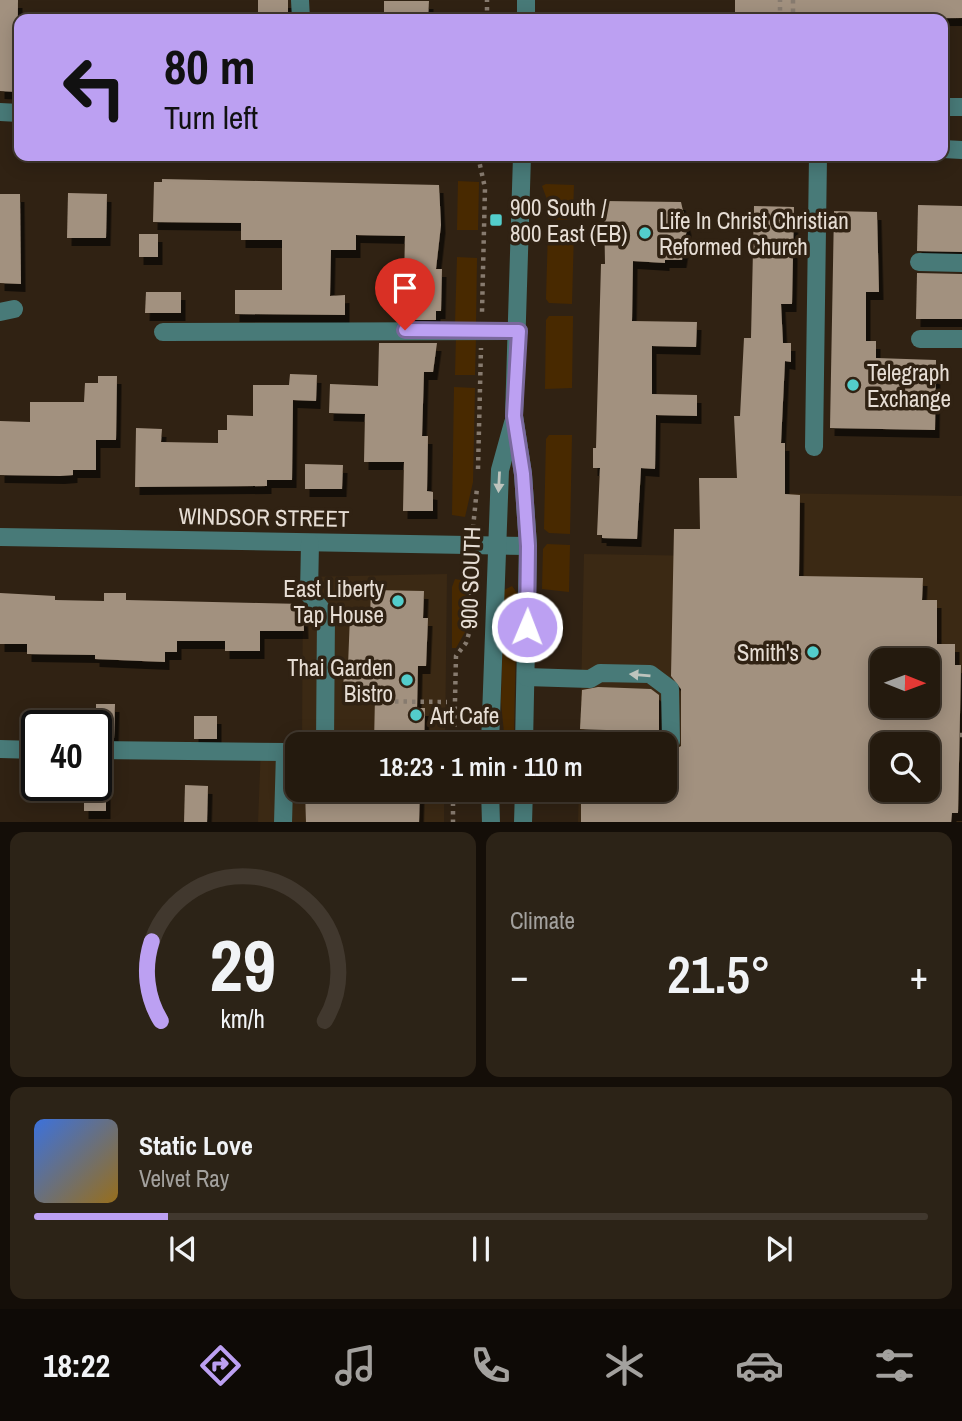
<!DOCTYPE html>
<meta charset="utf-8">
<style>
:root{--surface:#241a0e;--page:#2c2317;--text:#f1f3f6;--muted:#a3a19e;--line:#41382e;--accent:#bca0f2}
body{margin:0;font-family:"Archivo Narrow",sans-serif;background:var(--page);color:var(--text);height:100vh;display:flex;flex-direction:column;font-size:26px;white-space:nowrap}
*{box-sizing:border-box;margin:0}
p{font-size:23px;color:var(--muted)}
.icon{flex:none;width:38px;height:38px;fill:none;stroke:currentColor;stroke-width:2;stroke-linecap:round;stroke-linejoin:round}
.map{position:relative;height:822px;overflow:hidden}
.sheet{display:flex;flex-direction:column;gap:10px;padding:10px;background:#140e08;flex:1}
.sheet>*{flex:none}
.banner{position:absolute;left:14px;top:14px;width:934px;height:147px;border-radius:14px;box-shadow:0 4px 18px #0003,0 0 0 2px var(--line);background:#bca0f2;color:#111;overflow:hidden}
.needle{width:46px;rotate:91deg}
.tools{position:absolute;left:870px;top:648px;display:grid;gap:14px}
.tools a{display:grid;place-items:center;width:70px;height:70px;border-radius:14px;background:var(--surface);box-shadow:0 4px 18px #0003,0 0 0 2px var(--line);font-size:35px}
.speed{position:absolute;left:21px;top:710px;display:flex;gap:14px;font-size:35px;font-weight:700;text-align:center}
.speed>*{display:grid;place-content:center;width:91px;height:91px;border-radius:50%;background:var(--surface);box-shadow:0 4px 18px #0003,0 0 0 2px var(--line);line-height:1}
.speed .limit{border:4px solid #111;border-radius:10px;background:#fff;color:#111}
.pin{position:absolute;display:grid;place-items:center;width:60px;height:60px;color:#fff;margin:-72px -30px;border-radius:50% 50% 50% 0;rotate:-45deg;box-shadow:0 0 7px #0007}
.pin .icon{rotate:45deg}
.me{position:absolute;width:77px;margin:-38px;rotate:1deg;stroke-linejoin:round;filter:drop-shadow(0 0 5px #0008)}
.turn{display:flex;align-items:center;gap:24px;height:147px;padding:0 35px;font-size:32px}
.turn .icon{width:91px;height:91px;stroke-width:2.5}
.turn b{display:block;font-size:49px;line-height:60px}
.big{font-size:52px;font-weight:600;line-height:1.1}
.sheet .card{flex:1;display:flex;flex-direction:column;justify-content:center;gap:10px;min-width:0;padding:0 24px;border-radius:14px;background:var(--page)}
.sheet .dial{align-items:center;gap:0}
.dial svg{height:182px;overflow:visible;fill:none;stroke:var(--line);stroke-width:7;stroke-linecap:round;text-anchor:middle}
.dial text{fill:var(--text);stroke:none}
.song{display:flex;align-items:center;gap:21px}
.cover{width:84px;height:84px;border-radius:10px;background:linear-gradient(135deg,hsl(220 70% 55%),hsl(40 70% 35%))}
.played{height:7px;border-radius:4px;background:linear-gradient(90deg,var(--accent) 15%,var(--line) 15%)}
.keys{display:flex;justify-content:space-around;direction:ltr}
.heat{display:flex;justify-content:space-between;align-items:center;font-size:38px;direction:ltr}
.sheet .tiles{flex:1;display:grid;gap:10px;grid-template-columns:1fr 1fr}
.card:last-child{grid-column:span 2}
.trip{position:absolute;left:285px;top:732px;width:392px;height:70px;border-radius:14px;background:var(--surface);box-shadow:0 4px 18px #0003,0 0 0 2px var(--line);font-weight:600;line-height:70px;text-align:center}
.tab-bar{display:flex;height:112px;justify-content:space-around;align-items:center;background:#0e0a06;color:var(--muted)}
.tab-bar .icon{width:49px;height:49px}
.tab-bar .on{color:var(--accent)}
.tab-bar b{font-size:32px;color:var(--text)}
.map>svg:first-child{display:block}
.built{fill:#3b2914;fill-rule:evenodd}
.green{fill:#482900}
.building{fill:#a2917f;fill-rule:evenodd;filter:url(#shadow)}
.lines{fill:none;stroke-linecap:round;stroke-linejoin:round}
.path{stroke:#877b6f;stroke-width:4.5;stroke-dasharray:3.5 5;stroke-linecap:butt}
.minor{stroke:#487a78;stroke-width:18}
.oneway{fill:#bec4bd}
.route-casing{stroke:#7a689d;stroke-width:18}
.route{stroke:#bca0f2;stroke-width:12}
.poi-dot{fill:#53cdcb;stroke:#302213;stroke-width:2.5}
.labels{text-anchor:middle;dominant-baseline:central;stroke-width:7;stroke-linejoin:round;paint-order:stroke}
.poi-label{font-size:23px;fill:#e6ddd4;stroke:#302213;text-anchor:start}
.street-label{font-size:23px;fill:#e6ddd4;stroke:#302213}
</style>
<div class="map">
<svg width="962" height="823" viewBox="0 0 962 823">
<defs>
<filter id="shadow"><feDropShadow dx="4.5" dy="8" stdDeviation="0" flood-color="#0009"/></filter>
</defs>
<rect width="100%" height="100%" fill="#302213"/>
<g class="built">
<path d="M 706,492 L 962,496 L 962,822 L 578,823 L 579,789 L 665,789 L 665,744 L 580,744 L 584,554 L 705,556 ZM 882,660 L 928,660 L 928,705 L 882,705 ZM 882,744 L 928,744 L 928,789 L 882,789 Z"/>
<polygon points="447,574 445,744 298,744 298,789 444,789 444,822 258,823 261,745 302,742 303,577"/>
</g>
<g class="green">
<polygon points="458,181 479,182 478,230 457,230"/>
<polygon points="546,184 574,185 573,213 567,213 567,220 548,219 548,202 542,186"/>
<polygon points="548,230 574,230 572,304 549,303 546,299"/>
<polygon points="457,257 477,258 476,324 455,324"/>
<polygon points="549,316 573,316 572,388 545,389 546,320"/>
<polygon points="456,336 476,337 475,375 455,375"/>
<polygon points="454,387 475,388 473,482 465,517 452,515"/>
<polygon points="549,435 572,435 570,534 549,533 544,529 546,439"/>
<polygon points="547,544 570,545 569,592 542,589 543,549"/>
<polygon points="455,579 466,581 465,632 456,648 452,648 452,587"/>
<polygon points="512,586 517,593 514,732 510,736 504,733 501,702 504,590"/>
</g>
<g class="building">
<polygon points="0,0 18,0 17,92 0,91"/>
<rect x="258" y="0" width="30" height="19"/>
<polygon points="735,0 962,0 962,18 735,19"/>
<polygon points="384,1 429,1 428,19 384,19"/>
<polygon points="162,179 439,185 441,225 436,269 442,269 441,311 436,311 436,320 403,320 405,236 356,235 356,250 331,250 330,296 345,295 345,315 235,314 235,290 282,290 282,240 241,240 241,223 153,222 154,182 162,182"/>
<polygon points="68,193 107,194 106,238 67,238"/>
<polygon points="0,194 20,194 21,284 0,283"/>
<polygon points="604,201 681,202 687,228 682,260 665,260 665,263 633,261 632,321 697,322 696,347 652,346 652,394 697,395 697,416 656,415 655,469 641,468 637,539 602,538 602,535 597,535 600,468 593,468 593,448 596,448 601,264 605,264"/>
<polygon points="918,205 962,206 962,252 917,251"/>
<path d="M 754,206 L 794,207 L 792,304 L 781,304 L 783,343 L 791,343 L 791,362 L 785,361 L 781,443 L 785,443 L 785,494 L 800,495 L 799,576 L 923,578 L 922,600 L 937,600 L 937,644 L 955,644 L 955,665 L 961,665 L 958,813 L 952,813 L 951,823 L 581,823 L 581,789 L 665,789 L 665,755 L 681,746 L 681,689 L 671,676 L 674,529 L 700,529 L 699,478 L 737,478 L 734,416 L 740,416 L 744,338 L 751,338 ZM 882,660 L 928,660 L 928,705 L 882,705 ZM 882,744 L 928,744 L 928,789 L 882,789 Z"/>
<polygon points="834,211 877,212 879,292 866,292 866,341 876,341 876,358 936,360 935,430 830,428"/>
<rect x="139" y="234" width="19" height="23"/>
<polygon points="917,273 962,274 962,319 916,319"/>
<polygon points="146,292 181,292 181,313 145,313"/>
<polygon points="379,343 437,343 433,372 424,372 422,436 428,436 427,491 433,492 433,511 403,511 404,462 364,462 365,414 329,413 330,384 378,386"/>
<polygon points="290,374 317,375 316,401 293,400 292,480 267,480 267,486 135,487 136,428 162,429 161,442 218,443 218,430 227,430 227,415 253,416 253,385 289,385"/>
<polygon points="98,376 117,376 116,440 96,440 96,470 73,470 73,475 60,476 0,475 0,421 30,422 30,402 84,402 85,383 98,383"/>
<polygon points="305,464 343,465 342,489 305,489"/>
<polygon points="371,590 424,591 423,618 428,618 426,666 418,666 417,708 425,708 424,744 374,744 375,696 343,696 344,666 348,666 350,615 370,616"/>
<polygon points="0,593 55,596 55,600 104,601 104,593 126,593 126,600 303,604 304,631 260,631 260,651 225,651 225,641 177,641 177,652 165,652 165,662 95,659 95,655 27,654 27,644 0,644"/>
<polygon points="598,687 651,689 659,695 659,732 580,729 582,690"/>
<polygon points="96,704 115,704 114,739 96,739"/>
<rect x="194" y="716" width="23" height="23"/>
<polygon points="185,785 208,786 207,823 184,823"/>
<rect x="84" y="786" width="22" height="25"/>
<polygon points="305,789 420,789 419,823 306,823"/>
</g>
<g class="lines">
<g class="path">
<polyline points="793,0 793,19"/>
<polyline points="487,19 487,0"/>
<polyline points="780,19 780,0"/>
<polyline points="478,156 485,188 482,312"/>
<polyline points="478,469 481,348"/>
<polyline points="473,528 477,488"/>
<polyline points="344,701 447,702"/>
<polyline points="960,735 962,735"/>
<polyline points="454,744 456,656 466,643 470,630 472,565"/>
<polyline points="453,823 453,789"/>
</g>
<g class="minor">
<polyline points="300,0 301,19"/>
<polyline points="526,19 526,0"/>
<polyline points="943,107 962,107"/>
<polyline points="0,112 19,113"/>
<polyline points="943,149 962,150"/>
<polyline points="522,156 514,416 523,474 528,546 524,744"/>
<polyline points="919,262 962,263"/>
<polyline points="0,312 14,309"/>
<polyline points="163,332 519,331"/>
<polyline points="920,339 962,339"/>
<polyline points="814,447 818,156"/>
<polyline points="0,537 528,546"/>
<polyline points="310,543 309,594 326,615 325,744"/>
<polyline points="526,677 590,679 600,673 650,674 670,689 671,741 665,744"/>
<polyline points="490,744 500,470 513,423"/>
<polyline points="0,749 37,750"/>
<polyline points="96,750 285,752"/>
<polyline points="490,789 491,823"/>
<polyline points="283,823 285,752 298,752"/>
<polyline points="523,823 524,789"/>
</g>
</g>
<defs><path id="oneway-solid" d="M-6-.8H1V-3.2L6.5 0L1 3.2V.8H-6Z" transform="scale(1.75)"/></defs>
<g class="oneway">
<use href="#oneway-solid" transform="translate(499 482) rotate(93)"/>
<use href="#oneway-solid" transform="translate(640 675) rotate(-175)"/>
</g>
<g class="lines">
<g class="route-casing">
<polyline id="route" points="405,330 519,331 514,416 523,474 528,546 527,627"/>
</g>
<use href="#route" class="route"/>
</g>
<g class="poi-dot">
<rect x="489" y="213" width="14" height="14" rx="3.5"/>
<circle cx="645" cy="233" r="7"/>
<circle cx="853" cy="385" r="7"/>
<circle cx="398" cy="601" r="7"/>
<circle cx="813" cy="652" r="7"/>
<circle cx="407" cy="680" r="7"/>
<circle cx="416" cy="715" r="7"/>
</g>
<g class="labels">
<g class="poi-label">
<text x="510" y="207">900 South /<tspan x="510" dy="26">800 East (EB)</tspan></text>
<text x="659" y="220">Life In Christ Christian<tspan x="659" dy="26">Reformed Church</tspan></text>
<text x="867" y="372">Telegraph<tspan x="867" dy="26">Exchange</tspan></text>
<text x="384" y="588" text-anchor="end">East Liberty<tspan x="384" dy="26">Tap House</tspan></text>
<text x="799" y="652" text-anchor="end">Smith's</text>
<text x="393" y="667" text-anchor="end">Thai Garden<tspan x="393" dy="26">Bistro</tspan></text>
<text x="430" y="715">Art Cafe</text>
</g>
<g class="street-label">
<text transform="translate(264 517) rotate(1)">WINDSOR STREET</text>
<text transform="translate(470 578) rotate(-88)">900 SOUTH</text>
</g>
</g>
</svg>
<div class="tools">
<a><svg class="needle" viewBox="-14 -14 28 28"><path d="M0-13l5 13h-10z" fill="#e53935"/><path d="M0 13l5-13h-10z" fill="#a3a19e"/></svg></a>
<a><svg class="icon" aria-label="search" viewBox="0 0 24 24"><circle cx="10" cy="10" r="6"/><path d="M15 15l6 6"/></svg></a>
</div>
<div class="speed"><div class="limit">40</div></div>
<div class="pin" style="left:405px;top:330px;background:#d93025"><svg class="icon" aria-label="arrive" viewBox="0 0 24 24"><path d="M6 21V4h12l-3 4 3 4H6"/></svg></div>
<svg class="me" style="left:527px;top:627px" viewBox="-20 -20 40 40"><circle r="17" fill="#bca0f2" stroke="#fff" stroke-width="3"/><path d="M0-11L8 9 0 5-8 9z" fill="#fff"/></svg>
<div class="trip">18:23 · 1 min · 110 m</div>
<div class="banner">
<div class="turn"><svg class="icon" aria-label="left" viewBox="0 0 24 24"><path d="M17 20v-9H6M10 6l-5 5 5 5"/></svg><div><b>80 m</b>Turn left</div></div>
</div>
</div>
<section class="sheet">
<div class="tiles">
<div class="card dial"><svg viewBox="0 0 100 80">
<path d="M14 69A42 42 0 1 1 86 69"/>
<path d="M14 69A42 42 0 0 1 10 34" stroke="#bca0f2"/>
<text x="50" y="56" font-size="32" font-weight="700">29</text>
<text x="50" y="72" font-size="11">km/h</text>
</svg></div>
<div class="card"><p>Climate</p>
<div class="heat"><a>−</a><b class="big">21.5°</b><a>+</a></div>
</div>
<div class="card">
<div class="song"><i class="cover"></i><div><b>Static Love</b><p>Velvet Ray</p></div></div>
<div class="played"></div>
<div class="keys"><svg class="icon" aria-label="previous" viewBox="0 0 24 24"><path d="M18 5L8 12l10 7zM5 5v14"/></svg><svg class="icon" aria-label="pause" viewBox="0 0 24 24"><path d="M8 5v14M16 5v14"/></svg><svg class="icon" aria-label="next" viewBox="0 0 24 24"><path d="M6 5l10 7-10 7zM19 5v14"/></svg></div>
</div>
</div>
</section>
<nav class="tab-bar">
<b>18:22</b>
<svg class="icon on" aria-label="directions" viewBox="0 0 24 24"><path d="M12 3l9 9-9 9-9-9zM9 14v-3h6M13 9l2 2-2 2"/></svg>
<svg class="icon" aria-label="music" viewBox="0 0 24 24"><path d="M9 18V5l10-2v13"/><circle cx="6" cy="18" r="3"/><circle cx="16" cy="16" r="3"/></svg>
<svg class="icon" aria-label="phone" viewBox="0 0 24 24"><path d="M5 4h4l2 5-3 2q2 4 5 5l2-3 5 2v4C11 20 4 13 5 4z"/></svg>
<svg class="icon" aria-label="climate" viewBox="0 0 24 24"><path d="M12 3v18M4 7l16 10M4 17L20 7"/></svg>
<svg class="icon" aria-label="car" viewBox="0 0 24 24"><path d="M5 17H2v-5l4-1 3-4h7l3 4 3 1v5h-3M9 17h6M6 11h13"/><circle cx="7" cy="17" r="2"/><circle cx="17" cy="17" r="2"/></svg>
<svg class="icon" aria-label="filters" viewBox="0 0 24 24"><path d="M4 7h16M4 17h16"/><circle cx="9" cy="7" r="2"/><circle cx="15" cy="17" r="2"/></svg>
</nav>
